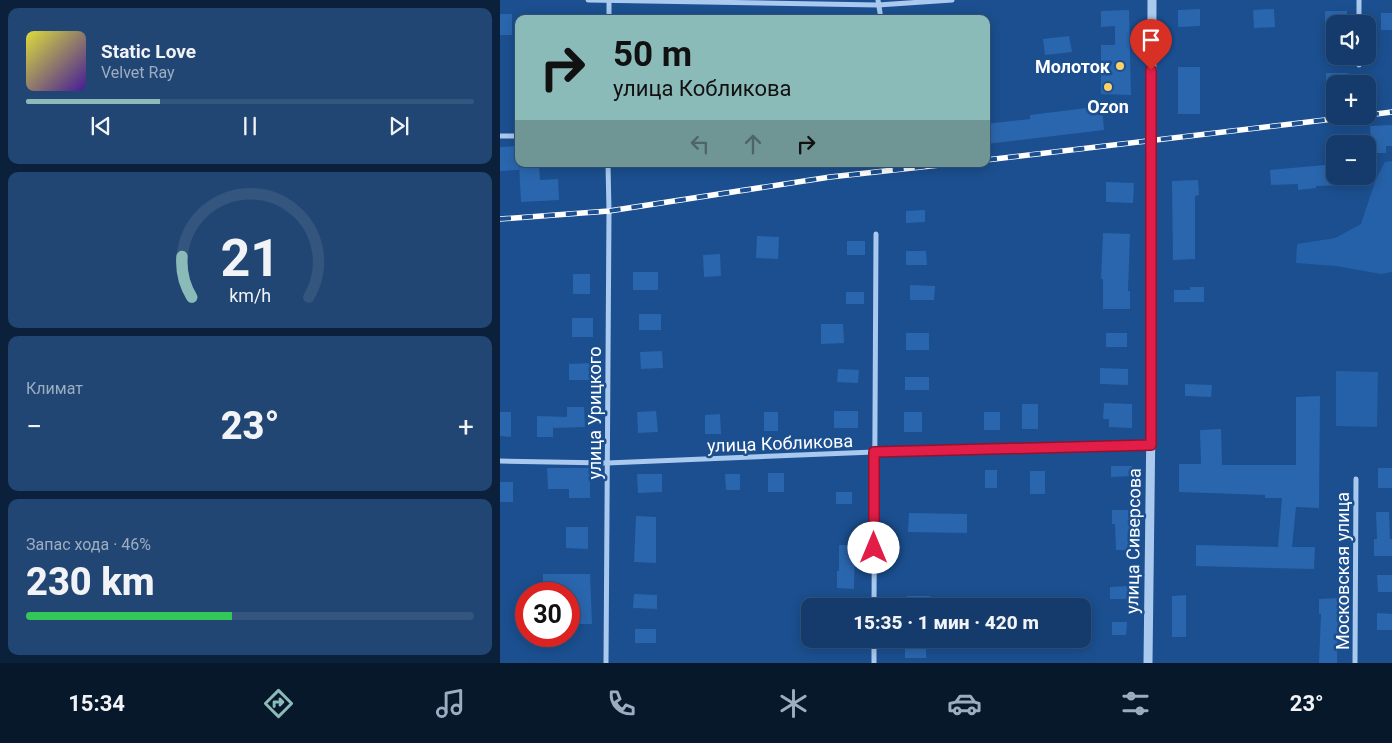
<!DOCTYPE html>
<html lang="ru">
<meta charset="utf-8">
<style>
:root{--surface:#143b6b;--page:#214673;--text:#f1f3f6;--muted:#9dadc1;--line:#33557e;--accent:#8bbbb9}
body{margin:0;font-family:Roboto,sans-serif;background:var(--page);color:var(--text);height:100vh;display:flex;flex-direction:column;font-size:19px;white-space:nowrap}
*{box-sizing:border-box;margin:0}
p{font-size:16px;color:var(--muted)}
.icon{flex:none;width:28px;height:28px;fill:none;stroke:currentColor;stroke-width:2;stroke-linecap:round;stroke-linejoin:round}
.map{position:relative;flex:1;overflow:hidden}
.panel{display:flex;flex-direction:column;gap:8px;padding:8px;background:#0b203b;width:500px}
.panel>*{flex:none}
.banner{position:absolute;left:15px;top:15px;width:475px;height:152px;border-radius:10px;box-shadow:0 2px 12px #0003,0 0 0 1px var(--line);background:#8bbbb9;color:#111;overflow:hidden}
.fabs{position:absolute;left:826px;top:15px;display:grid;gap:10px}
.fabs a{display:grid;place-items:center;width:50px;height:50px;border-radius:10px;background:var(--surface);box-shadow:0 2px 12px #0003,0 0 0 1px var(--line);font-size:25px}
.speed{position:absolute;left:15px;top:582px;display:flex;gap:10px;font-size:25px;font-weight:700;text-align:center}
.speed>*{display:grid;place-content:center;width:65px;height:65px;border-radius:50%;background:var(--surface);box-shadow:0 2px 12px #0003,0 0 0 1px var(--line);line-height:1}
.speed .limit{border:8px solid #d22;background:#fff;color:#111}
.pin{position:absolute;display:grid;place-items:center;width:42px;height:42px;color:#fff;margin:-51px -21px;border-radius:50% 50% 50% 0;rotate:-45deg;box-shadow:0 0 5px #0007}
.pin .icon{rotate:45deg}
.me{position:absolute;width:55px;margin:-28px;rotate:0deg;stroke-linejoin:round;filter:drop-shadow(0 0 4px #0008)}
.turn{display:flex;align-items:center;gap:18px;height:105px;padding:0 15px;font-size:22px}
.turn .icon{width:65px;height:65px;stroke-width:2.5}
.turn b{display:block;font-size:35px;line-height:42px}
.lanes{display:flex;align-items:center;height:48px;padding:0 15px;background:#0003;justify-content:center;gap:25px;direction:ltr}
.lanes .off{opacity:.35}
.big{font-size:38px;font-weight:800;line-height:1.1}
.panel .widget{flex:1;display:flex;flex-direction:column;justify-content:center;gap:8px;min-width:0;padding:0 18px;border-radius:10px;background:var(--page)}
.panel .dial{align-items:center;gap:0}
.dial svg{height:130px;overflow:visible;fill:none;stroke:var(--line);stroke-width:7;stroke-linecap:round;text-anchor:middle}
.dial text{fill:var(--text);stroke:none}
.song{display:flex;align-items:center;gap:15px}
.cover{width:60px;height:60px;border-radius:8px;background:linear-gradient(135deg,hsl(60 70% 55%),hsl(260 70% 35%))}
.played{height:5px;border-radius:2px;background:linear-gradient(90deg,var(--accent) 30%,var(--line) 30%)}
.keys{display:flex;justify-content:space-around;direction:ltr}
.heat{display:flex;justify-content:space-between;align-items:center;font-size:28px;direction:ltr}
.charge{height:8px;border-radius:4px;background:linear-gradient(90deg,#34c759 46%,var(--line) 0)}
.trip{position:absolute;left:301px;top:598px;width:290px;height:50px;border-radius:10px;background:var(--surface);box-shadow:0 2px 12px #0003,0 0 0 1px var(--line);font-weight:800;line-height:50px;text-align:center}
.menu{display:flex;height:80px;justify-content:space-around;align-items:center;background:#08182b;color:var(--muted)}
.menu .icon{width:35px;height:35px}
.menu .selected{color:var(--accent)}
.menu b{font-size:22px;color:var(--text)}
main{display:flex;flex:1;min-height:0}
.map>svg:first-child{display:block}
.green{fill:#2461a8}
.building{fill:#2a66ad}
.lines{fill:none;stroke-linecap:round;stroke-linejoin:round}
.minor{stroke:#a9c9ee;stroke-width:5}
.tertiary{stroke:#a9c9ee;stroke-width:9}
.rail-casing{stroke:#fff;stroke-width:5.5}
.rail{stroke:#1b4f8f;stroke-width:4;stroke-dasharray:11;stroke-linecap:butt}
.route-casing{stroke:#92132f;stroke-width:12}
.route{stroke:#e11d48;stroke-width:9}
.poi-dot{fill:#ffd166;stroke:#1b4f8f;stroke-width:2}
.labels{text-anchor:middle;dominant-baseline:central;stroke-width:5;stroke-linejoin:round;paint-order:stroke}
.poi-label{font-size:18px;font-weight:bold;fill:#fff;stroke:#1b4f8f;text-anchor:end}
.street-label{font-size:18px;fill:#fff;stroke:#1b4f8f}
</style>
<main>
<section class="panel">
<div class="widget">
<div class="song"><i class="cover"></i><div><b>Static Love</b><p>Velvet Ray</p></div></div>
<div class="played"></div>
<div class="keys"><svg class="icon" aria-label="previous" viewBox="0 0 24 24"><path d="M18 5L8 12l10 7zM5 5v14"/></svg><svg class="icon" aria-label="pause" viewBox="0 0 24 24"><path d="M8 5v14M16 5v14"/></svg><svg class="icon" aria-label="next" viewBox="0 0 24 24"><path d="M6 5l10 7-10 7zM19 5v14"/></svg></div>
</div>
<div class="widget dial"><svg viewBox="0 0 100 80">
<path d="M14 69A42 42 0 1 1 86 69"/>
<path d="M14 69A42 42 0 0 1 8 44" stroke="#8bbbb9"/>
<text x="50" y="56" font-size="32" font-weight="700">21</text>
<text x="50" y="72" font-size="11">km/h</text>
</svg></div>
<div class="widget"><p>Климат</p>
<div class="heat"><a>−</a><b class="big">23°</b><a>+</a></div>
</div>
<div class="widget"><p>Запас хода · 46%</p><b class="big">230 km</b><div class="charge"></div></div>
</section>
<div class="map">
<svg width="892" height="663" viewBox="0 0 892 663">
<rect width="100%" height="100%" fill="#1b4f8f"/>
<g class="green">
<polygon points="892,161 892,272 881,274 836,266 796,263 797,244 835,238 861,224 876,179 885,162"/>
<polygon points="836,371 878,372 877,427 836,426"/>
</g>
<g class="building">
<polygon points="700,9 700,26 678,27 678,10"/>
<polygon points="774,9 775,27 754,28 753,10"/>
<polygon points="629,10 631,95 601,94 601,45 615,45 615,26 601,27 601,11"/>
<polygon points="825,11 847,11 847,24 835,24 835,28 825,28"/>
<rect x="881" y="13" width="11" height="17"/>
<rect x="0" y="14" width="12" height="21"/>
<polygon points="569,36 572,52 545,55 543,39"/>
<rect x="678" y="67" width="22" height="47"/>
<rect x="826" y="73" width="22" height="11"/>
<polygon points="602,106 604,130 486,144 486,124 530,119 530,115"/>
<polygon points="892,125 892,146 886,146 886,153 872,153 870,126"/>
<polygon points="19,146 19,170 0,171 0,147"/>
<polygon points="19,164 39,164 40,180 58,179 59,200 21,202"/>
<polygon points="835,164 835,176 848,176 848,185 816,186 816,188 798,190 798,184 771,185 770,170"/>
<polygon points="698,180 699,195 695,196 695,259 673,260 672,181"/>
<polygon points="606,182 634,183 633,203 606,202"/>
<polygon points="425,210 425,222 406,223 406,211"/>
<polygon points="603,233 630,234 628,291 630,291 630,309 603,309 603,279 601,279"/>
<polygon points="257,236 279,237 278,259 256,258"/>
<rect x="347" y="241" width="18" height="14"/>
<polygon points="406,251 426,251 427,265 406,265"/>
<polygon points="220,254 221,276 204,277 203,255"/>
<rect x="133" y="272" width="25" height="18"/>
<rect x="73" y="274" width="17" height="20"/>
<polygon points="410,285 435,286 434,300 410,300"/>
<polygon points="690,287 704,287 704,302 674,302 674,290 690,290"/>
<rect x="346" y="292" width="18" height="12"/>
<rect x="139" y="314" width="22" height="16"/>
<rect x="72" y="318" width="21" height="19"/>
<polygon points="321,324 343,324 344,343 321,344"/>
<rect x="406" y="333" width="23" height="17"/>
<rect x="606" y="333" width="21" height="14"/>
<polygon points="162,351 163,368 141,369 140,352"/>
<polygon points="92,363 92,380 69,380 69,364"/>
<polygon points="600,368 628,369 628,385 600,384"/>
<polygon points="338,369 359,370 358,383 337,382"/>
<rect x="405" y="377" width="24" height="13"/>
<polygon points="685,384 712,385 711,397 685,396"/>
<polygon points="820,396 819,508 796,507 792,547 815,547 814,569 696,566 696,545 778,547 782,498 765,498 765,495 679,492 679,464 701,464 700,430 721,429 722,465 796,465 796,397"/>
<polygon points="604,403 632,404 632,428 609,427 609,419 603,419"/>
<rect x="522" y="404" width="16" height="25"/>
<polygon points="67,407 84,407 85,427 53,428 53,437 37,437 37,416 67,417"/>
<polygon points="156,411 158,432 138,433 137,412"/>
<rect x="334" y="411" width="24" height="17"/>
<polygon points="0,412 11,412 11,437 0,436"/>
<rect x="264" y="412" width="14" height="19"/>
<rect x="404" y="412" width="18" height="20"/>
<rect x="484" y="412" width="16" height="18"/>
<polygon points="220,414 221,434 205,434 205,415"/>
<polygon points="611,466 632,466 632,476 611,477"/>
<polygon points="47,468 90,468 90,498 69,498 69,489 48,489"/>
<rect x="878" y="468" width="14" height="20"/>
<rect x="485" y="470" width="12" height="18"/>
<rect x="530" y="471" width="15" height="23"/>
<rect x="268" y="473" width="16" height="19"/>
<polygon points="137,474 162,474 162,492 138,493"/>
<polygon points="225,474 240,474 240,490 226,490"/>
<rect x="0" y="482" width="13" height="20"/>
<rect x="336" y="492" width="16" height="12"/>
<polygon points="612,510 629,510 630,550 616,550 615,524 612,524"/>
<polygon points="876,512 889,512 890,539 892,539 892,556 874,556 874,539 877,539"/>
<polygon points="409,513 467,514 467,533 408,532"/>
<polygon points="136,516 156,517 156,563 134,562"/>
<polygon points="66,527 88,527 88,549 66,548"/>
<polygon points="339,545 355,545 354,589 337,588 337,571 339,571"/>
<polygon points="43,574 90,574 92,624 69,624 69,593 43,593"/>
<polygon points="877,575 892,575 892,592 878,592"/>
<polygon points="629,586 629,599 610,599 610,587"/>
<polygon points="134,594 157,595 157,609 133,608"/>
<polygon points="686,595 686,637 672,637 672,596"/>
<rect x="407" y="596" width="23" height="10"/>
<polygon points="838,598 837,663 819,663 821,614 819,614 819,599"/>
<polygon points="877,613 892,614 892,630 877,630"/>
<polygon points="612,622 627,622 626,635 612,635"/>
<rect x="135" y="629" width="21" height="14"/>
<rect x="405" y="645" width="21" height="13"/>
</g>
<g class="lines">
<g class="minor">
<polyline points="88,0 378,5 452,0"/>
<polyline points="378,0 381,19"/>
<polyline points="109,19 109,0"/>
<polyline points="859,24 859,0"/>
<polyline points="859,65 859,56"/>
<polyline points="0,136 19,136"/>
<polyline points="0,461 107,463 374,452 651,445"/>
<polyline points="374,606 376,234"/>
<polyline points="374,639 374,663"/>
<polyline points="106,663 109,211 108,164"/>
<polyline points="855,663 856,479"/>
</g>
<polyline class="tertiary" points="648,663 651,420 652,0"/>
<g class="rail-casing">
<g id="rail">
<polyline points="868,115 892,112"/>
<polyline points="486,160 859,116"/>
<polyline points="0,219 109,211 330,177 449,164"/>
</g>
</g>
<use href="#rail" class="rail"/>
</g>
<g class="lines">
<g class="route-casing">
<polyline id="route" points="374,548 374,452 651,445 651,70"/>
</g>
<use href="#route" class="route"/>
</g>
<g class="poi-dot">
<circle cx="620" cy="66" r="5"/>
<circle cx="608" cy="87" r="5"/>
</g>
<g class="labels">
<g class="poi-label">
<text x="610" y="66">Молоток</text>
<text x="608" y="106" text-anchor="middle">Ozon</text>
</g>
<g class="street-label">
<text transform="translate(94 413) rotate(-90)">улица Урицкого</text>
<text transform="translate(280 443) rotate(-2)">улица Кобликова</text>
<text transform="translate(633 541) rotate(-89)">улица Сиверсова</text>
<text transform="translate(842 571) rotate(-90)">Московская улица</text>
</g>
</g>
</svg>
<div class="fabs">
<a><svg class="icon" aria-label="sound" viewBox="0 0 24 24"><path d="M4 9h4l5-4v14l-5-4H4zM17 9q2 3 0 6"/></svg></a>
<a>+</a>
<a>−</a>
</div>
<div class="speed"><div class="limit">30</div></div>
<div class="pin" style="left:651px;top:70px;background:#d93025"><svg class="icon" aria-label="arrive" viewBox="0 0 24 24"><path d="M6 21V4h12l-3 4 3 4H6"/></svg></div>
<svg class="me" style="left:374px;top:548px" viewBox="-20 -20 40 40"><circle r="19" fill="#fff"/><path d="M0-13L10 11 0 6-10 11z" fill="#e11d48"/></svg>
<div class="trip">15:35 · 1 мин · 420 m</div>
<div class="banner">
<div class="turn"><svg class="icon" aria-label="right" viewBox="0 0 24 24"><path d="M7 20v-9h11M14 6l5 5-5 5"/></svg><div><b>50 m</b>улица Кобликова</div></div>
<div class="lanes"><svg class="icon off" aria-label="left" viewBox="0 0 24 24"><path d="M17 20v-9H6M10 6l-5 5 5 5"/></svg><svg class="icon off" aria-label="ahead" viewBox="0 0 24 24"><path d="M12 20V5M6 11l6-6 6 6"/></svg><svg class="icon" aria-label="right" viewBox="0 0 24 24"><path d="M7 20v-9h11M14 6l5 5-5 5"/></svg></div>
</div>
</div>
</main>
<nav class="menu">
<b>15:34</b>
<svg class="icon selected" aria-label="directions" viewBox="0 0 24 24"><path d="M12 3l9 9-9 9-9-9zM9 14v-3h6M13 9l2 2-2 2"/></svg>
<svg class="icon" aria-label="music" viewBox="0 0 24 24"><path d="M9 18V5l10-2v13"/><circle cx="6" cy="18" r="3"/><circle cx="16" cy="16" r="3"/></svg>
<svg class="icon" aria-label="phone" viewBox="0 0 24 24"><path d="M5 4h4l2 5-3 2q2 4 5 5l2-3 5 2v4C11 20 4 13 5 4z"/></svg>
<svg class="icon" aria-label="climate" viewBox="0 0 24 24"><path d="M12 3v18M4 7l16 10M4 17L20 7"/></svg>
<svg class="icon" aria-label="car" viewBox="0 0 24 24"><path d="M5 17H2v-5l4-1 3-4h7l3 4 3 1v5h-3M9 17h6M6 11h13"/><circle cx="7" cy="17" r="2"/><circle cx="17" cy="17" r="2"/></svg>
<svg class="icon" aria-label="filters" viewBox="0 0 24 24"><path d="M4 7h16M4 17h16"/><circle cx="9" cy="7" r="2"/><circle cx="15" cy="17" r="2"/></svg>
<b>23°</b>
</nav>
